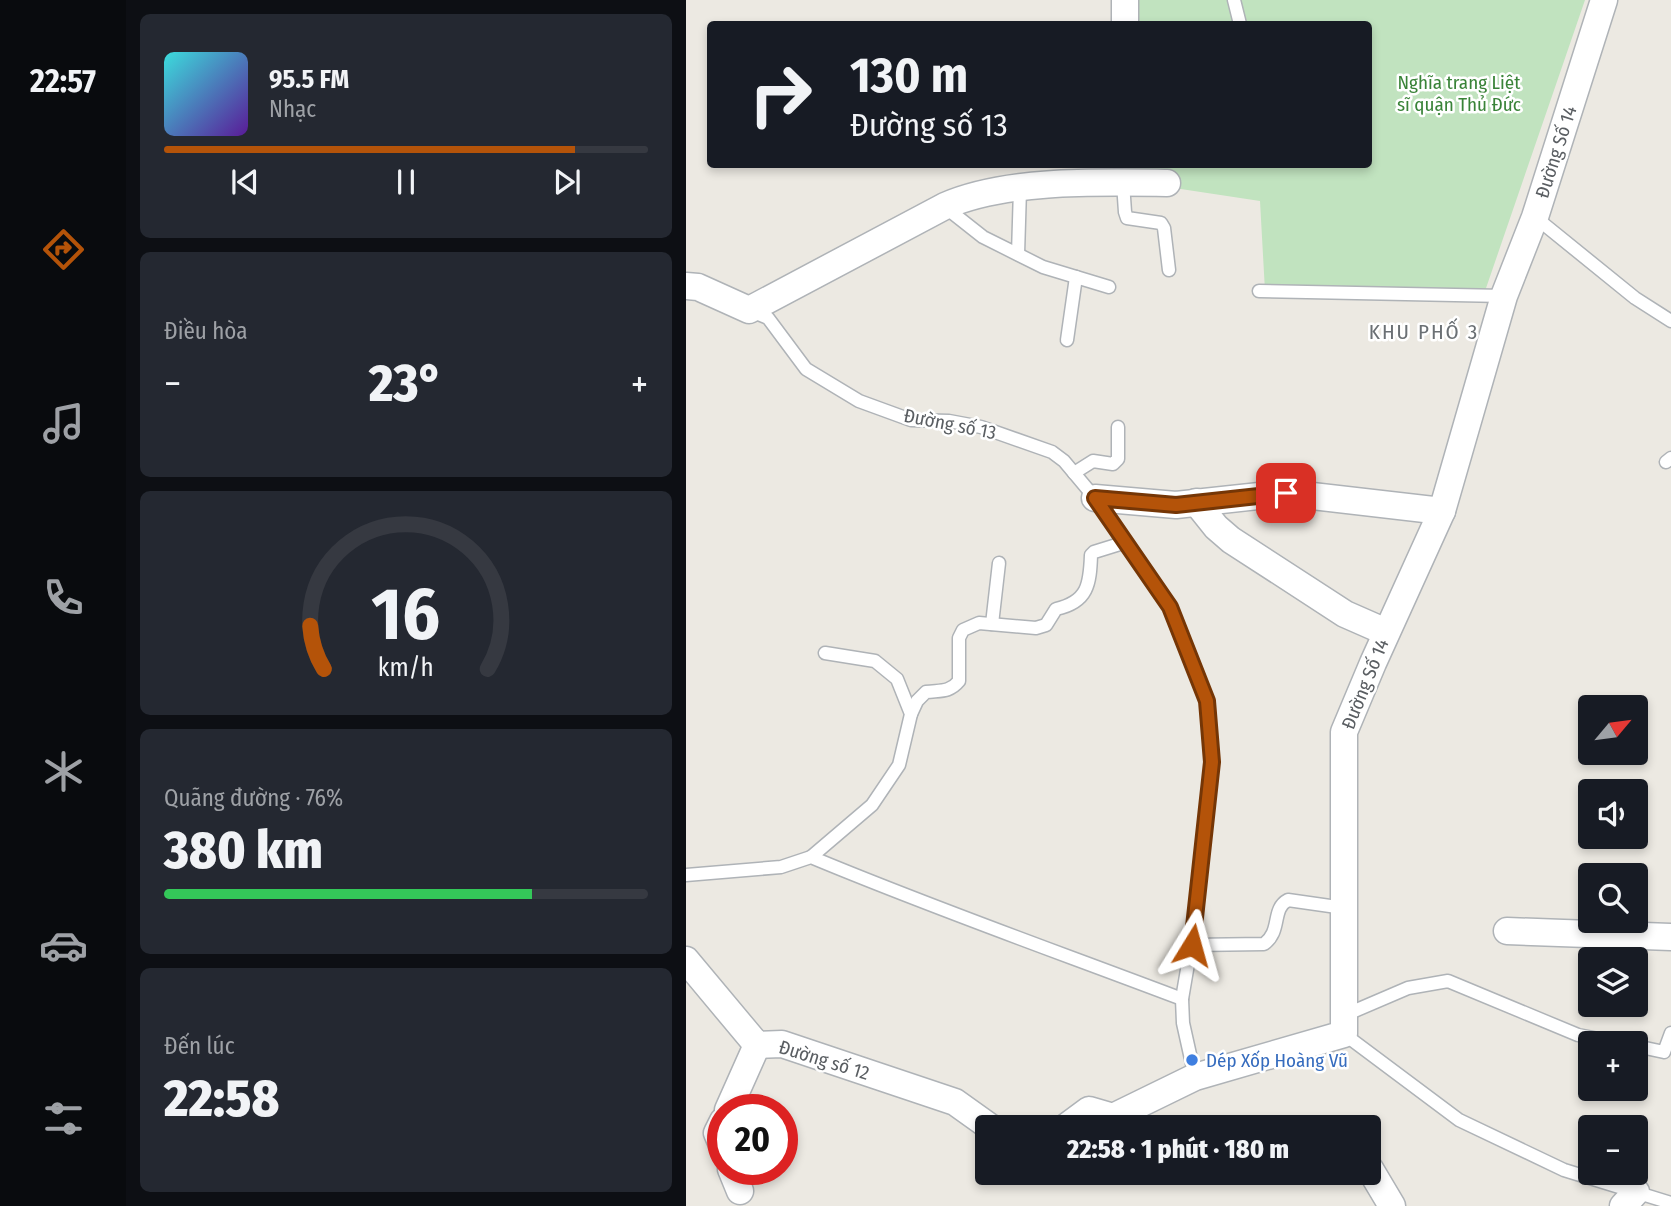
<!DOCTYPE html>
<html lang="vi">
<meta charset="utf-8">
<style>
:root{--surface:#171b24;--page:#242831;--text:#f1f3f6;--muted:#9ea1a6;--line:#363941;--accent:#b45309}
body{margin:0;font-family:"Fira Sans Condensed",sans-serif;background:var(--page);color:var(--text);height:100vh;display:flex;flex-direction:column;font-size:26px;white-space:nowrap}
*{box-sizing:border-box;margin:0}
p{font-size:23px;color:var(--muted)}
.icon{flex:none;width:38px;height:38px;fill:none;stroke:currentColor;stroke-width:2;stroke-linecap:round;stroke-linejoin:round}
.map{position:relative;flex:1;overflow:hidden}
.panel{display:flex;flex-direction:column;gap:14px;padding:14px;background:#0d0f14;width:560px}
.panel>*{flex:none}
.guide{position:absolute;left:21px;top:21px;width:665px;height:147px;border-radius:7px;box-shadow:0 4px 10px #0003;background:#171b24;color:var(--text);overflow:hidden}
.needle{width:46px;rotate:61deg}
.controls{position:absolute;left:892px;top:695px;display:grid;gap:14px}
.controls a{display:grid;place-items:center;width:70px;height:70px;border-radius:7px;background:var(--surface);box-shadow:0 4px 10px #0003;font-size:35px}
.speed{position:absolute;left:21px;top:1094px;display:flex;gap:14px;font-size:35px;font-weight:700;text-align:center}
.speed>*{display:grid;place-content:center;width:91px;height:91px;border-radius:50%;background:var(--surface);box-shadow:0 4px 10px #0003;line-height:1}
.speed .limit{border:10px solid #d22;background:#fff;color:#111}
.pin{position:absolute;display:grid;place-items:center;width:60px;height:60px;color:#fff;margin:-30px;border-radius:14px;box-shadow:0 4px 10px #0006}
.me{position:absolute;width:77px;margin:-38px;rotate:8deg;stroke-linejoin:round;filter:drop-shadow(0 0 5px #0008)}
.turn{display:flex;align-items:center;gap:24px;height:147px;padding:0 28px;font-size:32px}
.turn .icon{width:91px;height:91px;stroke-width:2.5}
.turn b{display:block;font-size:49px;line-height:60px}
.big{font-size:52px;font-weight:800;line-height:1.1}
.panel .tile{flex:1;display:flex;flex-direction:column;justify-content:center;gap:10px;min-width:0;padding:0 24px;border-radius:10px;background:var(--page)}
.panel .dial{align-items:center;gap:0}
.dial svg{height:182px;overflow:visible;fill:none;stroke:var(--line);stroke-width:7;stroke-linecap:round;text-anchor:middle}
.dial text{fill:var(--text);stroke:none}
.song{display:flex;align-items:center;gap:21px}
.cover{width:84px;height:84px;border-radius:10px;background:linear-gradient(135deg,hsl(180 70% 55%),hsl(270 70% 35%))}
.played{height:7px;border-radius:4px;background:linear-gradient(90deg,var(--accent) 85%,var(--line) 85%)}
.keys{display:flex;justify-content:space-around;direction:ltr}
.heat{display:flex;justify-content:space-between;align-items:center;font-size:38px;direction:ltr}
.charge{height:10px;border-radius:5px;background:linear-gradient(90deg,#34c759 76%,var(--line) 0)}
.trip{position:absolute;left:289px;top:1115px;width:406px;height:70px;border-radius:7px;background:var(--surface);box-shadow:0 4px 10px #0003;font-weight:800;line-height:70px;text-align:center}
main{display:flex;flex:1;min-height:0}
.tabs{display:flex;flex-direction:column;width:126px;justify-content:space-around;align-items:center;background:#090b0e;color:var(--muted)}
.tabs .icon{width:49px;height:49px}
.tabs .current{color:var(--accent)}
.tabs b{font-size:32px;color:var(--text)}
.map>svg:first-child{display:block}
.green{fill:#c1e3bf}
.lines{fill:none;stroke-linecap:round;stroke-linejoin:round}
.lane-casing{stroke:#afb3b7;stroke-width:15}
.street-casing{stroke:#afb3b7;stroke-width:29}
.lane{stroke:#fff;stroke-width:12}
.street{stroke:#fff;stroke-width:26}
.route-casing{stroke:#753606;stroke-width:18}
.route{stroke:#b45309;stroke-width:12}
.shop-dot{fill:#3f7fe0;stroke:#fff;stroke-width:2.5}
.labels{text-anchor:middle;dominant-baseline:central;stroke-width:5;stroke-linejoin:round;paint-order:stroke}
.park-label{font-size:19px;fill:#398338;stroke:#fff}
.street-label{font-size:19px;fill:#5a5e62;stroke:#fff}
.shop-label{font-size:19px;fill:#366cbe;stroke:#fff;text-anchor:start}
.neighbourhood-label{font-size:21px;letter-spacing:2px;fill:#6b7074;stroke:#fff}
</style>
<main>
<nav class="tabs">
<b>22:57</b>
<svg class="icon current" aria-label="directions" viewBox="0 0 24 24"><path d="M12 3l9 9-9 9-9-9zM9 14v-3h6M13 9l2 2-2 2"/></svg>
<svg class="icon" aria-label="music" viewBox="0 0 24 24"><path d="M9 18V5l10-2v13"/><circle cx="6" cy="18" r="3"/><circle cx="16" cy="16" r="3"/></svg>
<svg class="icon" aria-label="phone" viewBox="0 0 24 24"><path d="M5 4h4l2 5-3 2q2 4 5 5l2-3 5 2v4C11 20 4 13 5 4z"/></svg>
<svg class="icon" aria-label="climate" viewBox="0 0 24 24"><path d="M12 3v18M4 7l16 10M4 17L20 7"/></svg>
<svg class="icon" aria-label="car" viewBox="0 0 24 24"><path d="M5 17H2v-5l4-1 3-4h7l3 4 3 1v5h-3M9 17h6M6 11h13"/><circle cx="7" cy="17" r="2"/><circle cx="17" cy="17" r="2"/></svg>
<svg class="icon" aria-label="filters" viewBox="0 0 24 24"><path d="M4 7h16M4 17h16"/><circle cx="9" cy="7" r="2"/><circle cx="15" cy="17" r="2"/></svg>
</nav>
<section class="panel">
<div class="tile">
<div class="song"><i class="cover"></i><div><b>95.5 FM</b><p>Nhạc</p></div></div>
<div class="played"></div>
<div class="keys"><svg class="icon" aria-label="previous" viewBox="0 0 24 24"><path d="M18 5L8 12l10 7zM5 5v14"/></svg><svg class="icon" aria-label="pause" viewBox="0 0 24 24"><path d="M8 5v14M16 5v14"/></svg><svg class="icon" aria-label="next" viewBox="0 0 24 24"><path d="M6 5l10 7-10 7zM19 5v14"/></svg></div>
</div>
<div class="tile"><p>Điều hòa</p>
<div class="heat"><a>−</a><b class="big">23°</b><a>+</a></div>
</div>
<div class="tile dial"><svg viewBox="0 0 100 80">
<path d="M14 69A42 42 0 1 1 86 69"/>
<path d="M14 69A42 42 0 0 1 8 50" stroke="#b45309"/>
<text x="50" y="56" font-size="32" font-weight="700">16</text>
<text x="50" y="72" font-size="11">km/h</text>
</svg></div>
<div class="tile"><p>Quãng đường · 76%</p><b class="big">380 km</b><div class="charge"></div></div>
<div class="tile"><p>Đến lúc</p><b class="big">22:58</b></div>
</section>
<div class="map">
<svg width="985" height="1206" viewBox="0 0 985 1206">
<rect width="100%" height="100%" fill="#ece9e2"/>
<polygon class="green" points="436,0 899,0 798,294 579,291 574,201 442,181 441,165 682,164 682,24 436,24"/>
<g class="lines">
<g class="lane-casing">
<g id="lane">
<polyline points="548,0 554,24"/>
<polyline points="437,183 439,212 441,218 475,223 478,228 483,270"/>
<polyline points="259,207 297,237 357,267 423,287"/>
<polyline points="849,217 949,298 985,321"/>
<polyline points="332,254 334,189"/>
<polyline points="573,291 818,296"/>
<polyline points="65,311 82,318 120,369 173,401 225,420 263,421 295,427 366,452 378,461 409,498 484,607 521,701 526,762 510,917 496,999 497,1023 509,1077"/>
<polyline points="381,340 390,277"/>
<polyline points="980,462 985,458"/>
<polyline points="388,473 407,461 427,464 432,459 432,427"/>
<polyline points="306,624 313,563"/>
<path d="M 225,714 L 231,701 L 240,692 C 254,690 263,693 273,681 L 273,638 L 277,630 L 293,623 L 350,628 L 360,625 L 370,609 C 402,602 404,584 405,555 L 408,552 L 437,543"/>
<polyline points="125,857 186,805 213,765 225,714 211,679 189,661 139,653"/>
<path d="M 0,875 L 95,867 L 125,857 C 247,908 372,952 496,999"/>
<path d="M 506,945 L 578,944 C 596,931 585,909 602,900 L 658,908"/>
<polyline points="659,1015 722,988 762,981 892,1035 933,1043"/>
<polyline points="658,1034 773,1120 878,1170 985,1203"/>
<polyline points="950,1046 978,1052 985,1033"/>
</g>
</g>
<g class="street-casing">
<g id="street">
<polyline points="439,24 439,0"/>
<path d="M 0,286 L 12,287 L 63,310 L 259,206 C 321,179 413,182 481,183"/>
<polyline points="409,498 490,505 600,493 756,511"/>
<polyline points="510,502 530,527 545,540 659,614 700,632"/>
<polyline points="821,931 985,937"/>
<polyline points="0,960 71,1045 96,1044 269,1102 304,1127"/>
<polyline points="42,1110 71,1045"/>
<polyline points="37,1121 31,1133 37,1147"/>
<polyline points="380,1127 403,1110 427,1117 509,1077 658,1034 658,732 687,663 756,511 818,296 849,217 918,0"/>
<polyline points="45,1169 54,1191"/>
<polyline points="684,1169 706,1206"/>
<polyline points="937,1206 950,1192"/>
</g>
</g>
<use href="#lane" class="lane"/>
<use href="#street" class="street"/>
</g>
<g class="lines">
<g class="route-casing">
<polyline id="route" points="506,945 526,762 521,701 484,607 409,498 490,505 600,493"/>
</g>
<use href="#route" class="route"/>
</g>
<circle class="shop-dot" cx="506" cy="1060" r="7"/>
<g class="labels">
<g class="park-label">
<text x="773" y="82">Nghĩa trang Liệt<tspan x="773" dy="22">sĩ quận Thủ Đức</tspan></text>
</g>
<g class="street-label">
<text transform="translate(870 152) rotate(-72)">Đường Số 14</text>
<text transform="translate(264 424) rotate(11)">Đường số 13</text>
<text transform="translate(679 684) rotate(-68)">Đường Số 14</text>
<text transform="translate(138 1060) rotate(17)">Đường số 12</text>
</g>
<g class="shop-label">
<text x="520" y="1060">Dép Xốp Hoàng Vũ</text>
</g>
<g class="neighbourhood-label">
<text x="738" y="332">KHU PHỐ 3</text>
</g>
</g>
</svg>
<div class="controls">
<a><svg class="needle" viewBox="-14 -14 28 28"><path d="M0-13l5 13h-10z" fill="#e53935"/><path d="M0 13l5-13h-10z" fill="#9ea1a6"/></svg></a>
<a><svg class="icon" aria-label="sound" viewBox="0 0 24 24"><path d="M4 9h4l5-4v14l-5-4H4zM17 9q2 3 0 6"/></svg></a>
<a><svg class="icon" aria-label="search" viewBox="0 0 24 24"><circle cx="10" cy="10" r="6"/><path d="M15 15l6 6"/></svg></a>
<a><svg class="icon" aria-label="layers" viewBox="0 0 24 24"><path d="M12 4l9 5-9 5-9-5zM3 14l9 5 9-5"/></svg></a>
<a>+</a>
<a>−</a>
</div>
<div class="speed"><div class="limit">20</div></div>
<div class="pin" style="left:600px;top:493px;background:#d93025"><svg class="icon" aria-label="arrive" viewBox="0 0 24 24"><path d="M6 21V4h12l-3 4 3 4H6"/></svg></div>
<svg class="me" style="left:506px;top:945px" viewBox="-20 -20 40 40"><path d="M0-17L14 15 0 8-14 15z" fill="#b45309" stroke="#fff" stroke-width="4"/></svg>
<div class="trip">22:58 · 1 phút · 180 m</div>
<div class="guide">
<div class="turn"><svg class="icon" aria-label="right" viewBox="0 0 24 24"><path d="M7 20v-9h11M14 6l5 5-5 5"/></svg><div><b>130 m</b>Đường số 13</div></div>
</div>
</div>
</main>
